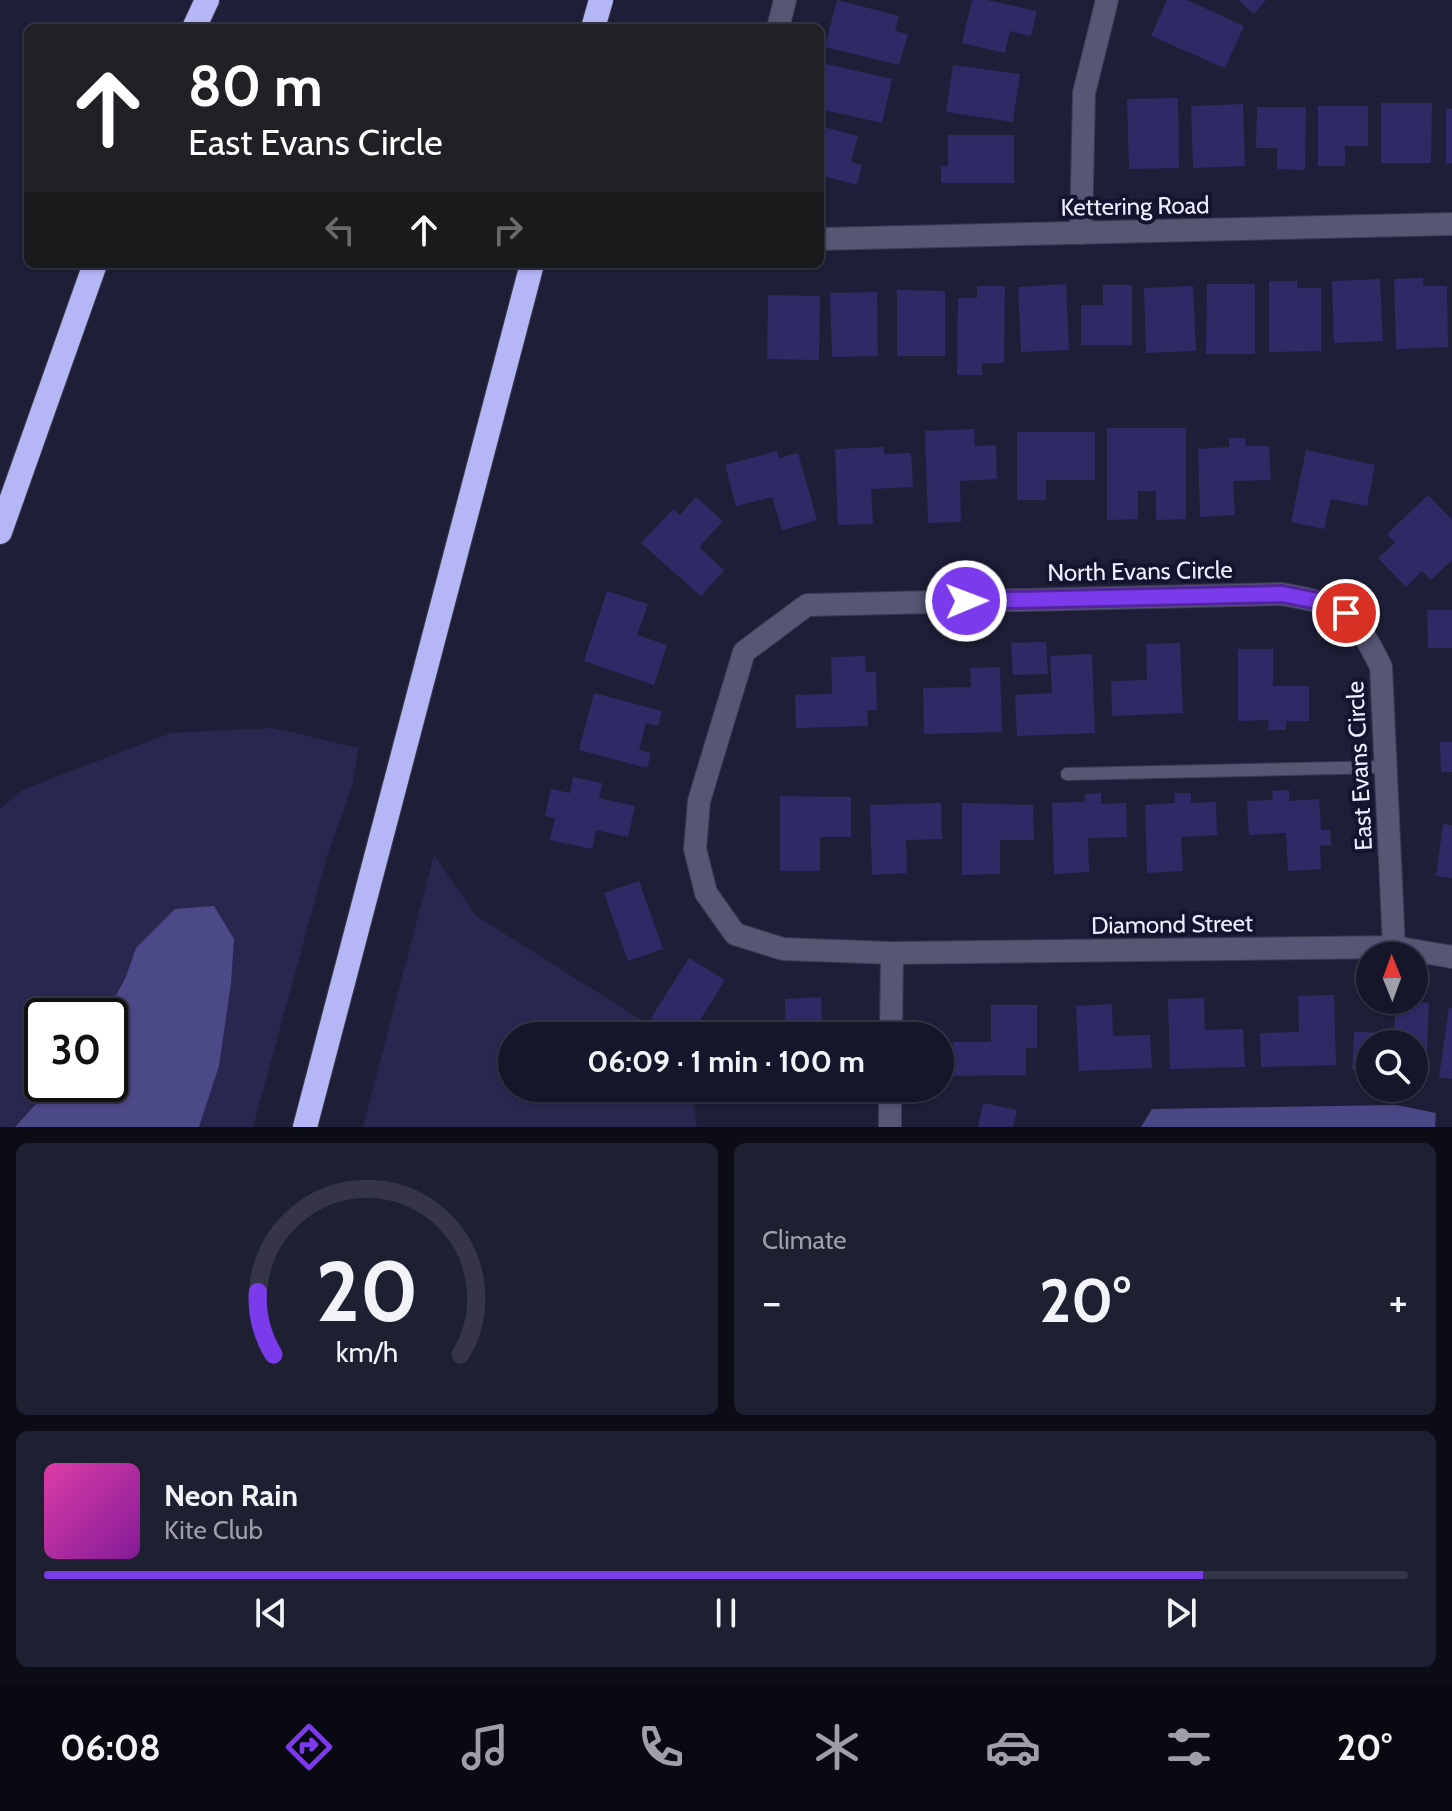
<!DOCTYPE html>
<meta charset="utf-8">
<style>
:root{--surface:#16162a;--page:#1f1f32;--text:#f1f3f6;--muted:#9e9fa8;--line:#353547;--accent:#7c3aed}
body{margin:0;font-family:Cabin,sans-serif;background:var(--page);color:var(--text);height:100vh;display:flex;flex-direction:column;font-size:30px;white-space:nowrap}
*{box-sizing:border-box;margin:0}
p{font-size:26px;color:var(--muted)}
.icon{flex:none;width:44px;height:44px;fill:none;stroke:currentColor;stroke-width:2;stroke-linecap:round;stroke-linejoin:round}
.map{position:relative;height:1127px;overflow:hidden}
.sheet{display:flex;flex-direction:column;gap:16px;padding:16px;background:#0c0c17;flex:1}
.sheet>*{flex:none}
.guide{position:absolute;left:24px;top:24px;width:800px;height:244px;border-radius:12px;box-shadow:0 2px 6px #0004,0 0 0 2px var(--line);background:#202124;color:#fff;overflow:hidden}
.needle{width:52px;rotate:359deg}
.tools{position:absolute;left:1356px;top:942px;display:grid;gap:16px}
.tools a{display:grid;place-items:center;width:72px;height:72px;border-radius:50%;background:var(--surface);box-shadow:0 2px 6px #0004,0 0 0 2px var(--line);font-size:40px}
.speed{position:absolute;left:24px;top:998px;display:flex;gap:16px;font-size:40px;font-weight:700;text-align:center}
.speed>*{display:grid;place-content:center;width:104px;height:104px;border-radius:50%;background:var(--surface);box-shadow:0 2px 6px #0004,0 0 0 2px var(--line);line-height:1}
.speed .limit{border:4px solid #111;border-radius:12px;background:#fff;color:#111}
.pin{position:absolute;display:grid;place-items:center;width:68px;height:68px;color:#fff;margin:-34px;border:4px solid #fff;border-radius:50%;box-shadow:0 2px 8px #0007}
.me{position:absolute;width:88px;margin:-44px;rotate:89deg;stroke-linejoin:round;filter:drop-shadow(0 0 6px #0008)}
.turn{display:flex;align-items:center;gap:28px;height:168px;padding:0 32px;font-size:36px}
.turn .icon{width:104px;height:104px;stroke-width:2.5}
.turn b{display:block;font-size:56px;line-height:68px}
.lanes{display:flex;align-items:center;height:76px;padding:0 32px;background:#0003;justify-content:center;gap:40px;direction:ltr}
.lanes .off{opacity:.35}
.big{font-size:60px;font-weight:700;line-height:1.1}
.sheet .widget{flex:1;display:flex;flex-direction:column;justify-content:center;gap:12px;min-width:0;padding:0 28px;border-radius:12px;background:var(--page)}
.sheet .dial{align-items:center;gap:0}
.dial svg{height:208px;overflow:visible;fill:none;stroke:var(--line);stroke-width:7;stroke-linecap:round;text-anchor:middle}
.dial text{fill:var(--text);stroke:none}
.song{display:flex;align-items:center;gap:24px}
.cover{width:96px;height:96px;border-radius:12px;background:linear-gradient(135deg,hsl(320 70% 55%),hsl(290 70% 35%))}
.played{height:8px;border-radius:4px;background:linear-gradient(90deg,var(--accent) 85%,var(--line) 85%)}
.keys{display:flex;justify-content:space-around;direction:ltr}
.heat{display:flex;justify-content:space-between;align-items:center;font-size:44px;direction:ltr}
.sheet .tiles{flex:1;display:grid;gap:16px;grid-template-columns:1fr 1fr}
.widget:last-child{grid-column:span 2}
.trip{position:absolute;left:498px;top:1022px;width:456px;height:80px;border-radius:40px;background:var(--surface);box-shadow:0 2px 6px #0004,0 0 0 2px var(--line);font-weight:700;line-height:80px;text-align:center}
.tab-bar{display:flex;height:128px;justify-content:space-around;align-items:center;background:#090911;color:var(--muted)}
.tab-bar .icon{width:56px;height:56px}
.tab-bar .selected{color:var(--accent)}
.tab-bar b{font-size:36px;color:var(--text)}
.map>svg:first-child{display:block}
.green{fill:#29274f}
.forest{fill:#4a4786}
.water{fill:#4c4988}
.building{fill:#2f2a65}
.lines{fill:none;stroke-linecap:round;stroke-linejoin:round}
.service-casing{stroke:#3b3a4f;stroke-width:14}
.minor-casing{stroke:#3b3a4f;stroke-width:24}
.motorway-casing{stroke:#3b3a4f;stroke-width:26}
.service{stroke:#565675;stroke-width:12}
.minor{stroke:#565675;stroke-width:22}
.motorway{stroke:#b5b6f6;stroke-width:24}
.route-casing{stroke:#51269a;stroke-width:20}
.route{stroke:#7c3aed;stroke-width:14}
.labels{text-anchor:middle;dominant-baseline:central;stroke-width:8;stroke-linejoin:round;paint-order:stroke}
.street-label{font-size:24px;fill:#eeeffe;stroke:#15142e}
</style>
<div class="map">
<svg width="1452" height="1127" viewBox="0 0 1452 1127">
<rect width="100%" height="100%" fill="#1e1e38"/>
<g class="green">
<polygon points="273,728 359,748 352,786 327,856 253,1127 199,1127 219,1066 136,948 125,979 104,1016 42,1016 42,1084 63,1084 35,1105 15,1127 0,1127 0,809 24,789 171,733"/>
<polygon points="434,855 476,916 667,1036 512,1036 512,1088 691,1088 697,1127 363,1127"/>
</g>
<polygon class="forest" points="1396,1105 1436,1113 1435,1127 1141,1127 1152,1109"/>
<polygon class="water" points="214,906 234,939 231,983 219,1066 199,1127 15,1127 35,1105 63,1084 110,1084 110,1016 104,1016 125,979 136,948 175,909"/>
<g class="building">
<polygon points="837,0 899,16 895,31 908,34 899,65 825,47"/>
<polygon points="972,0 987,0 1037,11 1031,36 1010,31 1005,53 962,43"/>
<polygon points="1167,0 1187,0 1244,26 1225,68 1151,36"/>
<polygon points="1238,0 1266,0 1254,14"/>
<polygon points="822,63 892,79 882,123 820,109 820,71"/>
<polygon points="953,65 1020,74 1013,122 946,112"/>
<polygon points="1178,98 1179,168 1129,169 1127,99"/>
<polygon points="1381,103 1432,103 1431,163 1381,163"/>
<polygon points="1243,104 1245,166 1193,168 1191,106"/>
<polygon points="1318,106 1368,106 1368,146 1345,146 1345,166 1318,166"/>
<polygon points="1257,107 1306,107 1305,170 1277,169 1277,148 1256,148"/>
<polygon points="1446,109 1452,109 1452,163 1446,164"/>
<polygon points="820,126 858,136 851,162 862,165 857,185 820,175"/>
<polygon points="948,135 1014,135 1014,183 941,183 941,166 948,166"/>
<polygon points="1423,278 1423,286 1447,286 1448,347 1396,349 1394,279"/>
<polygon points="1380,279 1383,341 1334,343 1332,281"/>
<polygon points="1269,281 1297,281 1297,288 1321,288 1321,351 1269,352"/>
<polygon points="1066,284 1069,350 1021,352 1018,287"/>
<polygon points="1207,284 1255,284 1255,354 1206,354"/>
<polygon points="1103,285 1132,285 1132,345 1081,345 1081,305 1103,305"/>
<polygon points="977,286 1005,286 1004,363 982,363 982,375 957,375 958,298 977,298"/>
<polygon points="1193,286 1196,351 1146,353 1144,288"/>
<polygon points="897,290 945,291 945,356 897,356"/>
<polygon points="877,292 878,356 832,357 830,293"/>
<polygon points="768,295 820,296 819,360 767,359"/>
<polygon points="1107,428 1186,428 1186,519 1156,520 1156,491 1138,491 1138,519 1107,520"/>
<polygon points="974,429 975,446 996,445 997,479 960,481 961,522 928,523 925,431"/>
<polygon points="1017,432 1095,432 1095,480 1046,480 1046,500 1017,500"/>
<polygon points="1229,438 1245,438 1246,446 1269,446 1271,480 1233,481 1235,515 1200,517 1198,449 1229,447"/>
<polygon points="884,447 884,454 911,453 913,487 871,489 873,524 838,525 835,449"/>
<polygon points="1306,450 1375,465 1367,506 1331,499 1324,529 1291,522"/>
<polygon points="777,451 779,458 798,453 817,520 782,530 772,497 736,506 725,465"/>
<polygon points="1428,495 1452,520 1452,560 1431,580 1422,571 1406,587 1378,558 1395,543 1387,534"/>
<polygon points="696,497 723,521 699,547 724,570 701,596 641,543 673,509 680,515"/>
<polygon points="607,591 648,604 637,635 667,645 654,685 584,661"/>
<polygon points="1427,610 1452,610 1452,648 1428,648"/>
<polygon points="1046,642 1048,674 1013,675 1011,643"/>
<polygon points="1180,643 1183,713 1112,716 1111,681 1147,680 1146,644"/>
<polygon points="1238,649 1273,649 1273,686 1309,686 1309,721 1286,721 1286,730 1268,730 1269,720 1238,721"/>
<polygon points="1092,654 1095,733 1017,736 1015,695 1052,693 1050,656"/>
<polygon points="865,656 866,672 876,672 877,710 867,710 868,726 796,728 795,695 832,694 831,657"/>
<polygon points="1000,667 1002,732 924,734 923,688 971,687 970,668"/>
<polygon points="594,693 662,711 658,726 646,723 639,750 651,753 647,768 579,750"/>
<polygon points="1440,742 1452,742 1452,772 1441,772"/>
<polygon points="573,777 602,783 599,798 635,806 628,837 596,830 592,849 550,840 555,818 545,816 551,789 570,793"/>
<polygon points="1289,790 1289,801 1319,799 1321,830 1330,830 1331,845 1320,846 1321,869 1288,871 1286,833 1249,835 1247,801 1273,800 1272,791"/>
<polygon points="1101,793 1101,804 1126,803 1127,837 1088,838 1089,872 1054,874 1052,803 1085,802 1085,794"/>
<polygon points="1174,793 1191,793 1191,803 1216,802 1217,835 1181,837 1183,871 1147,873 1145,805 1175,803"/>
<polygon points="780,796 851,797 851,837 820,837 820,871 780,871"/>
<polygon points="941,803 942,839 906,840 907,873 872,875 870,805"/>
<polygon points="962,803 1033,805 1034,840 1000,840 1000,874 962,875"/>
<polygon points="1443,824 1452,825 1452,878 1436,876"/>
<polygon points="639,881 663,949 628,961 604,893"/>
<polygon points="689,958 725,980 690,1036 680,1036 651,1018"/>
<polygon points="1334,995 1336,1065 1261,1067 1260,1033 1299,1032 1298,996"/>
<polygon points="821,997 823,1036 786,1036 785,999"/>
<polygon points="1204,998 1205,1030 1243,1029 1245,1067 1170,1069 1168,999"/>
<polygon points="1396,1001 1429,1003 1426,1072 1414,1072 1414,1044 1370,1044 1370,1070 1352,1070 1354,1032 1394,1033"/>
<polygon points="1112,1004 1113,1036 1150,1035 1152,1068 1079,1071 1076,1006"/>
<polygon points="991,1005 1037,1005 1037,1048 1026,1048 1026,1075 953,1076 953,1042 991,1042"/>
<polygon points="1449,1007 1452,1008 1452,1079 1439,1077"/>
<polygon points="789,1088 825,1088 826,1102 790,1104"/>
<polygon points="983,1103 1017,1110 1013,1127 978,1127"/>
</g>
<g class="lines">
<g class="service-casing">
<polyline id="service" points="1067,774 1385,767"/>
</g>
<g class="minor-casing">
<g id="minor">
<polyline points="778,28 785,0"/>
<polyline points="1081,233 1084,93 1107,0"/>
<polyline points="820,239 1452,224"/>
<path d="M 1394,947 L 1381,667 C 1354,611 1342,605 1282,594 L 807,605 L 744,652 L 699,801 L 695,849 L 706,893 L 735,934 L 783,949 L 892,953 L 1394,947 L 1452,957"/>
<polyline points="891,1036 892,953"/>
<polyline points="890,1127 890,1088"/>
</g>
</g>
<g class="motorway-casing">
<g id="motorway">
<polyline points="194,28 207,0"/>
<polyline points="593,28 601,0"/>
<polyline points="0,532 95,264"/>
<polyline points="305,1127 532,264"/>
</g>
</g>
<use href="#service" class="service"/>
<use href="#minor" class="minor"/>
<use href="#motorway" class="motorway"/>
</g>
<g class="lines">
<g class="route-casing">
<polyline id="route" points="966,601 1282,594 1318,601 1346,613"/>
</g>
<use href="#route" class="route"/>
</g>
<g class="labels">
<g class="street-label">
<text transform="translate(1135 206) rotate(-1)">Kettering Road</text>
<text transform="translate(1140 571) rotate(-1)">North Evans Circle</text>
<text transform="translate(1359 766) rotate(-93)">East Evans Circle</text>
<text transform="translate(1172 924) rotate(-1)">Diamond Street</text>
</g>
</g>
</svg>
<div class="tools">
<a><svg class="needle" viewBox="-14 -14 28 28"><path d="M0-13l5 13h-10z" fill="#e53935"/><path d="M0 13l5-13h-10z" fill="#9e9fa8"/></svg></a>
<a><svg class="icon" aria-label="search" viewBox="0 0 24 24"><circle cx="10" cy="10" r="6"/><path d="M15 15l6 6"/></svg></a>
</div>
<div class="speed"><div class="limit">30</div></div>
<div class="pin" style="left:1346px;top:613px;background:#d93025"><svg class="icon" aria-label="arrive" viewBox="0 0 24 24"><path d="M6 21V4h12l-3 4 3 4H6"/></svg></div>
<svg class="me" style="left:966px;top:601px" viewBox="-20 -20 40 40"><circle r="17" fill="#7c3aed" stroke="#fff" stroke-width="3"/><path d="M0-11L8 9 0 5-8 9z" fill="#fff"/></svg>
<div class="trip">06:09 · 1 min · 100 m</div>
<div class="guide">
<div class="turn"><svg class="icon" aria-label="ahead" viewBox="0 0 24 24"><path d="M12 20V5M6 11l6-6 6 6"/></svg><div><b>80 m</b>East Evans Circle</div></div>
<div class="lanes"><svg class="icon off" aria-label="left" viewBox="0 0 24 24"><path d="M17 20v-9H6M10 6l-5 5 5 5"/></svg><svg class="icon" aria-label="ahead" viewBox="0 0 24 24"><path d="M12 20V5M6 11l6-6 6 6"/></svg><svg class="icon off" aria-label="right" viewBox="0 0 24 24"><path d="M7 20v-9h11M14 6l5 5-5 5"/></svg></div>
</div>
</div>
<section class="sheet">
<div class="tiles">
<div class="widget dial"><svg viewBox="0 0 100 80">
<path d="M14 69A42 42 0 1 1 86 69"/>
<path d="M14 69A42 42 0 0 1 8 45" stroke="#7c3aed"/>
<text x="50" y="56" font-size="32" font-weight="700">20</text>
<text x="50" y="72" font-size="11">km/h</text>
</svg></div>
<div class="widget"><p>Climate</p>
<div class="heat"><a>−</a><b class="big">20°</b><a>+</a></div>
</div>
<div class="widget">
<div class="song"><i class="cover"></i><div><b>Neon Rain</b><p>Kite Club</p></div></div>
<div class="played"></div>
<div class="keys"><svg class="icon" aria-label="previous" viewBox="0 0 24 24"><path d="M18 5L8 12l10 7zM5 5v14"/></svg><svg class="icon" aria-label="pause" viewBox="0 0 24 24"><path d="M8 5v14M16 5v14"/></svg><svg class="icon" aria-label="next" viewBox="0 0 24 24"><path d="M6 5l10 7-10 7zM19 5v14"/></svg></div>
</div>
</div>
</section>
<nav class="tab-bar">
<b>06:08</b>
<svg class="icon selected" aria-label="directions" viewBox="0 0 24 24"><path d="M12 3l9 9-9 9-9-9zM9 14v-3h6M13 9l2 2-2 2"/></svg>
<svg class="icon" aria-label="music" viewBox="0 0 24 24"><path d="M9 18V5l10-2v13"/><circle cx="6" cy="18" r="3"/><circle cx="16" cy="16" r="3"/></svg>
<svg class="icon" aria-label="phone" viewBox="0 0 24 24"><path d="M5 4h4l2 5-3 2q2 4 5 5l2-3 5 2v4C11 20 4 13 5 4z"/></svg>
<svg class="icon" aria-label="climate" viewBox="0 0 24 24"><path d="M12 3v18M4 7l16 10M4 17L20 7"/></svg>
<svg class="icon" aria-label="car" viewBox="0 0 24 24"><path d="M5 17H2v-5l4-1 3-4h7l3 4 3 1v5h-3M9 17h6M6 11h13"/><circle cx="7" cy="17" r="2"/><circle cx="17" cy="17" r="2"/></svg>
<svg class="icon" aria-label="filters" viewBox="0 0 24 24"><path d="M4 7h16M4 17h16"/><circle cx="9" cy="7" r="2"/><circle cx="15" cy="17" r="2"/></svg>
<b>20°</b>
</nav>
